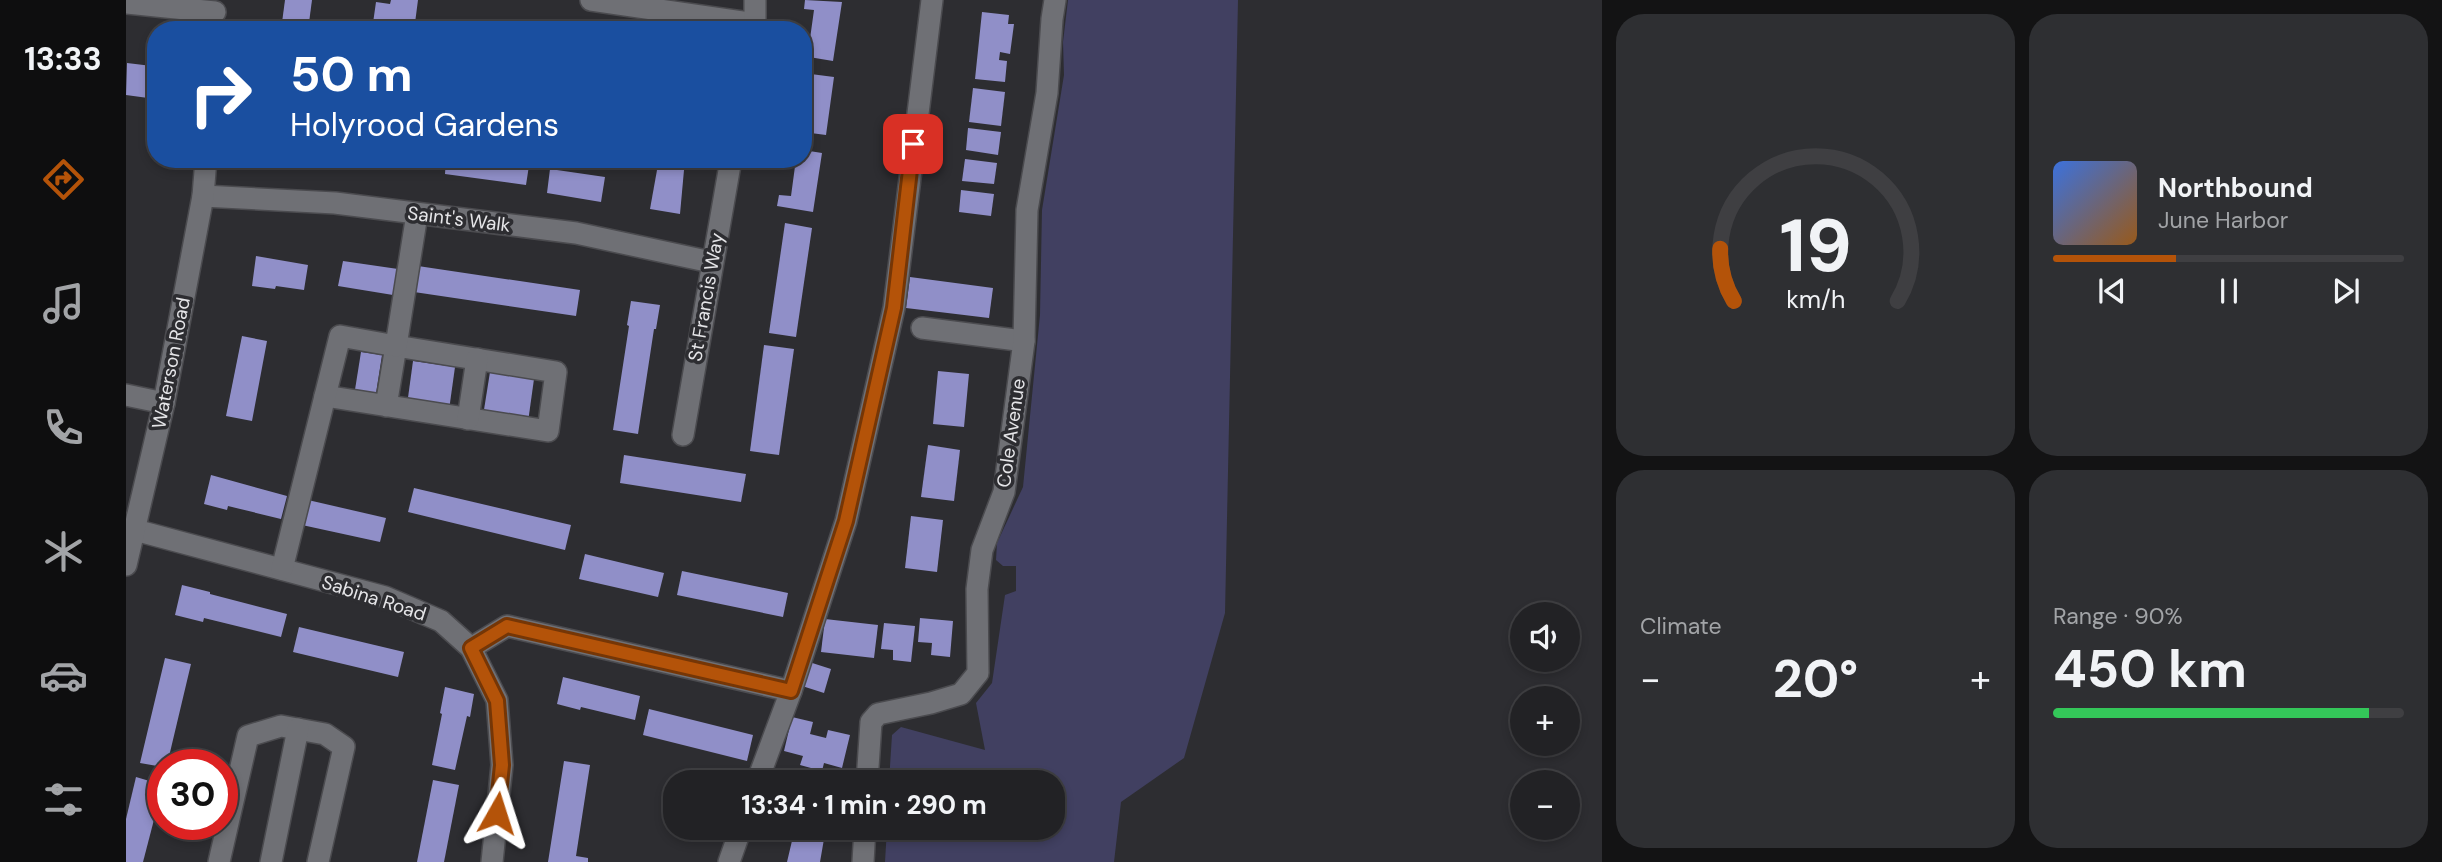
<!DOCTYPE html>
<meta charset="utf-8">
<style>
:root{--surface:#222225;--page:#2e2f32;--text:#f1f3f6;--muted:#a2a4a7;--line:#3f3f42;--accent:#b45309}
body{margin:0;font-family:"DM Sans",sans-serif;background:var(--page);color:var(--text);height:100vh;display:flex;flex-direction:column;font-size:26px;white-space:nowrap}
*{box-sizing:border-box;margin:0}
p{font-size:23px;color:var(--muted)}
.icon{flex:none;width:38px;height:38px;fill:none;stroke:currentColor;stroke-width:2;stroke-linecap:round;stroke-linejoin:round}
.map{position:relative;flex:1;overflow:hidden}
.side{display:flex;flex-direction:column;gap:14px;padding:14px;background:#131314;width:840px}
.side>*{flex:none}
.top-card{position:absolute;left:21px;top:21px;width:665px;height:147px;border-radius:28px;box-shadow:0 4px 10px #0003,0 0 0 2px var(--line);background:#1a4fa0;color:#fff;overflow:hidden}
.fabs{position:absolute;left:1384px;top:602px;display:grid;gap:14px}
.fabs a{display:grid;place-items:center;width:70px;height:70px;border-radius:50%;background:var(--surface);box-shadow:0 4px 10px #0003,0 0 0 2px var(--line);font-size:35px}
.speed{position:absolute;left:21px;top:749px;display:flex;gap:14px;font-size:35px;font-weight:700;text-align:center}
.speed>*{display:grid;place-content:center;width:91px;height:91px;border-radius:50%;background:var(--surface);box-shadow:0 4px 10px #0003,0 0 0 2px var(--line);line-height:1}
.speed .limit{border:10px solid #d22;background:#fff;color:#111}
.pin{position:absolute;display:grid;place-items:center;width:60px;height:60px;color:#fff;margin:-30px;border-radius:14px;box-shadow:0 4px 10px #0006}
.me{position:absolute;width:77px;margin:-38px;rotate:6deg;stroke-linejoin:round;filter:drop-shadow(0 0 5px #0008)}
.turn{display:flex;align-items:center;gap:24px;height:147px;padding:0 28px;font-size:32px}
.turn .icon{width:91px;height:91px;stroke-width:2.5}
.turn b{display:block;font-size:49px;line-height:60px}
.big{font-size:52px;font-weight:700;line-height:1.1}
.side .card{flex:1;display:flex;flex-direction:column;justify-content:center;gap:10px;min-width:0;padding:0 24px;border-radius:28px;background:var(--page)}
.side .dial{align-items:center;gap:0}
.dial svg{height:182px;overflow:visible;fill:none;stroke:var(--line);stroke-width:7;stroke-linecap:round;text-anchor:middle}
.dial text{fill:var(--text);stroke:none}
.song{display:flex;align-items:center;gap:21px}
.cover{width:84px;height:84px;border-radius:10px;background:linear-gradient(135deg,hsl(220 70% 55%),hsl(30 70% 35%))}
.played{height:7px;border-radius:4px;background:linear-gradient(90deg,var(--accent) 35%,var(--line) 35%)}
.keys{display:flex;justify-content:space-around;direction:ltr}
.heat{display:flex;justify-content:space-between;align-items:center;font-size:38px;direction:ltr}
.charge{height:10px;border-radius:5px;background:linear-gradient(90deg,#34c759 90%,var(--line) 0)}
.side .tiles{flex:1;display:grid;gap:14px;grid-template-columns:repeat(2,1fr)}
.trip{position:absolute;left:537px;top:770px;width:402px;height:70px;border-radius:28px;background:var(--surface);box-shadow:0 4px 10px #0003,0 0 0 2px var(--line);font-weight:700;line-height:70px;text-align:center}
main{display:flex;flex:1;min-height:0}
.tabs{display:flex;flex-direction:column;width:126px;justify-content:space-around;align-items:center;background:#0e0e0f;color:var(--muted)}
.tabs .icon{width:49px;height:49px}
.tabs .on{color:var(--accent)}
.tabs b{font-size:32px;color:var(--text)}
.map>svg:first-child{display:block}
.green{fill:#414061}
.building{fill:#908fc8}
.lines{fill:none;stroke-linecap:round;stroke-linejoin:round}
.minor-casing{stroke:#4b4b4f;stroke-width:24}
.minor{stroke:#6f7075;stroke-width:21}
.route-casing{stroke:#753606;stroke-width:18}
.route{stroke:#b45309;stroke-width:12}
.labels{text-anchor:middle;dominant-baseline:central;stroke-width:7;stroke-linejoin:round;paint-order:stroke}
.street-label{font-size:19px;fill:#e5e5e8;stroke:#2d2d31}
</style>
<main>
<nav class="tabs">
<b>13:33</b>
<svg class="icon on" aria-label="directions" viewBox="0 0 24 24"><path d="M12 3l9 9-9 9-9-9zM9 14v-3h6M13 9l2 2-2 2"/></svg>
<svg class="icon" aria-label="music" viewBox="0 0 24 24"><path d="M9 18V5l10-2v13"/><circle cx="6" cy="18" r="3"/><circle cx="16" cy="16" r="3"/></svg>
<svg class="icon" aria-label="phone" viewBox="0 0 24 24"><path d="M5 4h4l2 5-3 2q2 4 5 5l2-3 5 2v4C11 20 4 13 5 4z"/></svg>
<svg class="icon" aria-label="climate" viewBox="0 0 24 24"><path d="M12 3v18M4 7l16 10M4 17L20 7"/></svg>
<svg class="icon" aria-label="car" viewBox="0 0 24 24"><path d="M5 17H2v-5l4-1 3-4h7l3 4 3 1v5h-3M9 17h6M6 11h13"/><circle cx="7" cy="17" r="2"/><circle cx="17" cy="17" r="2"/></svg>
<svg class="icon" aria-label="filters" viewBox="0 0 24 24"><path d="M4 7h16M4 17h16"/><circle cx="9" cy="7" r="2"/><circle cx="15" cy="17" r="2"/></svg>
</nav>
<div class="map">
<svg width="1476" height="862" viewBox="0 0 1476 862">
<rect width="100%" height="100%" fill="#2d2d31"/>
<polygon class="green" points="942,0 1112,0 1099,613 1058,758 995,802 988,862 759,862 761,828 928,828 928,782 763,782 766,735 775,727 859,750 850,703 866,683 879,595 890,591 890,566 877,566 870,560 871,543 897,487 914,315 916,210 938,75 937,42"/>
<g class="building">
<polygon points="159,0 186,0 182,30 155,30"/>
<polygon points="265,0 292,0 289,23 284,22 283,30 246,30 250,2 264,4"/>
<polygon points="679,0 716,2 707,61 677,56 677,45 683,46 688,10 678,9"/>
<polygon points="856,12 883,15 882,24 888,24 884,54 874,52 873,60 881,61 879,82 849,79"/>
<polygon points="1,63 26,66 22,98 0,95"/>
<polygon points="677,73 708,77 700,135 677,132 681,85 677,84"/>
<polygon points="847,88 879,92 875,126 843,122"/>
<polygon points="842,128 875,132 872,155 840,150"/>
<polygon points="677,150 696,153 687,212 651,206 653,195 665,196 670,159 677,159"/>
<polygon points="236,159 299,159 297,170"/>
<polygon points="320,159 404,159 400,185 319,174"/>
<polygon points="533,159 559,159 554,214 524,209"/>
<polygon points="839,159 871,163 868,184 836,181"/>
<polygon points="424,169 479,177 475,202 421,193"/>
<polygon points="835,190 868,194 865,216 833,212"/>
<polygon points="659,223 686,228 670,337 643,333"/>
<polygon points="130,256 182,265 178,290 150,286 149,289 126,286"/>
<polygon points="217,261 272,269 267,295 212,286"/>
<polygon points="292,266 454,290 450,316 288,292"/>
<polygon points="784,277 867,288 863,318 780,308"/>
<polygon points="505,301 534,305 530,329 528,329 512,434 487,430 503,326 501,325"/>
<polygon points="116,336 141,341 126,421 100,416"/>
<polygon points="638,345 668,349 653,455 624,451"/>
<polygon points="235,352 256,355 249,400 228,396"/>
<polygon points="287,361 329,367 323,410 281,405"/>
<polygon points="812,371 843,374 838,427 807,424"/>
<polygon points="364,372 408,379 402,422 357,416"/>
<polygon points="802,445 834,450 828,501 795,497"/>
<polygon points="498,455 620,474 615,502 494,483"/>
<polygon points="85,475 161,496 155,519 102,506 101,510 78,504"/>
<polygon points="288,488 445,525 439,550 282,512"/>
<polygon points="182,500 260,518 254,542 176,525"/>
<polygon points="785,516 817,520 811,572 779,568"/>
<polygon points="459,554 538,573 532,597 453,579"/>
<polygon points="556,571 662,593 657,617 551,595"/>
<polygon points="56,585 84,592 84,594 161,614 155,637 78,618 77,622 49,615"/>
<polygon points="794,618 827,621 824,657 805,655 806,643 792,642"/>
<polygon points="699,619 752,625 748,658 695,652"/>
<polygon points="758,623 789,626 785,662 767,660 767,650 755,649"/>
<polygon points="173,627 278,652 272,677 167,652"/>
<polygon points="39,658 65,664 41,765 37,765 37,767 14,763"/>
<polygon points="680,661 705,669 698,693 673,685"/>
<polygon points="437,677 514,696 509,720 455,707 454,710 431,704"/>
<polygon points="319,687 348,694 344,717 341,716 329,770 306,765 316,714 314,713"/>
<polygon points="523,709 627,735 621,761 517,735"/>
<polygon points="666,717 687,722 684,734 700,738 702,730 724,735 716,768 698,763 696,771 674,765 677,756 658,751"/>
<polygon points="438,761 464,765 450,856 462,858 462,862 422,862"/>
<polygon points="10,777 37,785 17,862 0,862 0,819"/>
<polygon points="307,780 333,785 318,862 291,862"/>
<polygon points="669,828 704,828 701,839 698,839 694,862 661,862"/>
</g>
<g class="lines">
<g class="minor-casing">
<g id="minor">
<polyline points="465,0 630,24"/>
<polyline points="0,3 89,12"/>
<polyline points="629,30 629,0"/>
<polyline points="77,196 209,203 450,233 585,262"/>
<polyline points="796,328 898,341"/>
<polyline points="0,395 38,403"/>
<polyline points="199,396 422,431 430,372 270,346 260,406"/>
<polyline points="342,419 351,359"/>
<polyline points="557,435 605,159"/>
<polyline points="9,530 259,597 315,621 345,648 371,700 376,765 366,862"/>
<polyline points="0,565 38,403 77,196 80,159"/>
<polyline points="156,569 214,336 270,346 291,214"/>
<polyline points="345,648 381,626 665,691"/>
<polyline points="631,782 665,691 720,521 768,308 806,0"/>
<polyline points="741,782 745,722 752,714 805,703 835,694 852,673 851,589 856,550 878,492 898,341 901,210 921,93 926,19 929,0"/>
<polyline points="93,862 122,736 155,726 199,734 218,747 192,862"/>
<polyline points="145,862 172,729"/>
<polyline points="603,862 615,828"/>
<polyline points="737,862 739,828"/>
</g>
</g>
<use href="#minor" class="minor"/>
</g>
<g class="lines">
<g class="route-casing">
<polyline id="route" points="371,813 376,765 371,701 345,648 381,626 665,691 720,521 768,308 787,144"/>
</g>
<use href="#route" class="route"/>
</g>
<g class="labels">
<g class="street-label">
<text transform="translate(333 219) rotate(7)">Saint's Walk</text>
<text transform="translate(580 297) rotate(-80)">St Francis Way</text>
<text transform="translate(45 363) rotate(-79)">Waterson Road</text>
<text transform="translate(885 433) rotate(-82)">Cole Avenue</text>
<text transform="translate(248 598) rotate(18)">Sabina Road</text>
</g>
</g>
</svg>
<div class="fabs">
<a><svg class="icon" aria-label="sound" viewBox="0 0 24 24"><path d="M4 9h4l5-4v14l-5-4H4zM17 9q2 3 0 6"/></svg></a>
<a>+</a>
<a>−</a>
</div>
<div class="speed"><div class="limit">30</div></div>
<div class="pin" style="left:787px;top:144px;background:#d93025"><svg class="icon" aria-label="arrive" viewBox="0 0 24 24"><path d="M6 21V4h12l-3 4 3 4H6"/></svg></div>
<svg class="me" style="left:371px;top:813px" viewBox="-20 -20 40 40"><path d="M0-17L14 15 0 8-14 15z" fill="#b45309" stroke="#fff" stroke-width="4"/></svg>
<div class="trip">13:34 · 1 min · 290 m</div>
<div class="top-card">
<div class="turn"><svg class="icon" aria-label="right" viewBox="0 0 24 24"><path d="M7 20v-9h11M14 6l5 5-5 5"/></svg><div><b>50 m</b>Holyrood Gardens</div></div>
</div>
</div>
<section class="side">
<div class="tiles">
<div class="card dial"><svg viewBox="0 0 100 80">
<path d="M14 69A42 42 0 1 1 86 69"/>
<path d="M14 69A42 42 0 0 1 8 46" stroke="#b45309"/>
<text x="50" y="56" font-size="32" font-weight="700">19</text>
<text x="50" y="72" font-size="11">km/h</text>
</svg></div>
<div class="card">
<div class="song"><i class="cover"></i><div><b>Northbound</b><p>June Harbor</p></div></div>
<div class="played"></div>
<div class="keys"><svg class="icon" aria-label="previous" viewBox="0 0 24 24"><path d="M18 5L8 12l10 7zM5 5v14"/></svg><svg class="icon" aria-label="pause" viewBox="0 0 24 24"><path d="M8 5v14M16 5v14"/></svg><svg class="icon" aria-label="next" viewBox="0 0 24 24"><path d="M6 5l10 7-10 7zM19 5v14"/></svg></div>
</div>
<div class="card"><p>Climate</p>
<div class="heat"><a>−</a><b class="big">20°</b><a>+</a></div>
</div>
<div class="card"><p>Range · 90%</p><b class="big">450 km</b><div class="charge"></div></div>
</div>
</section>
</main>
